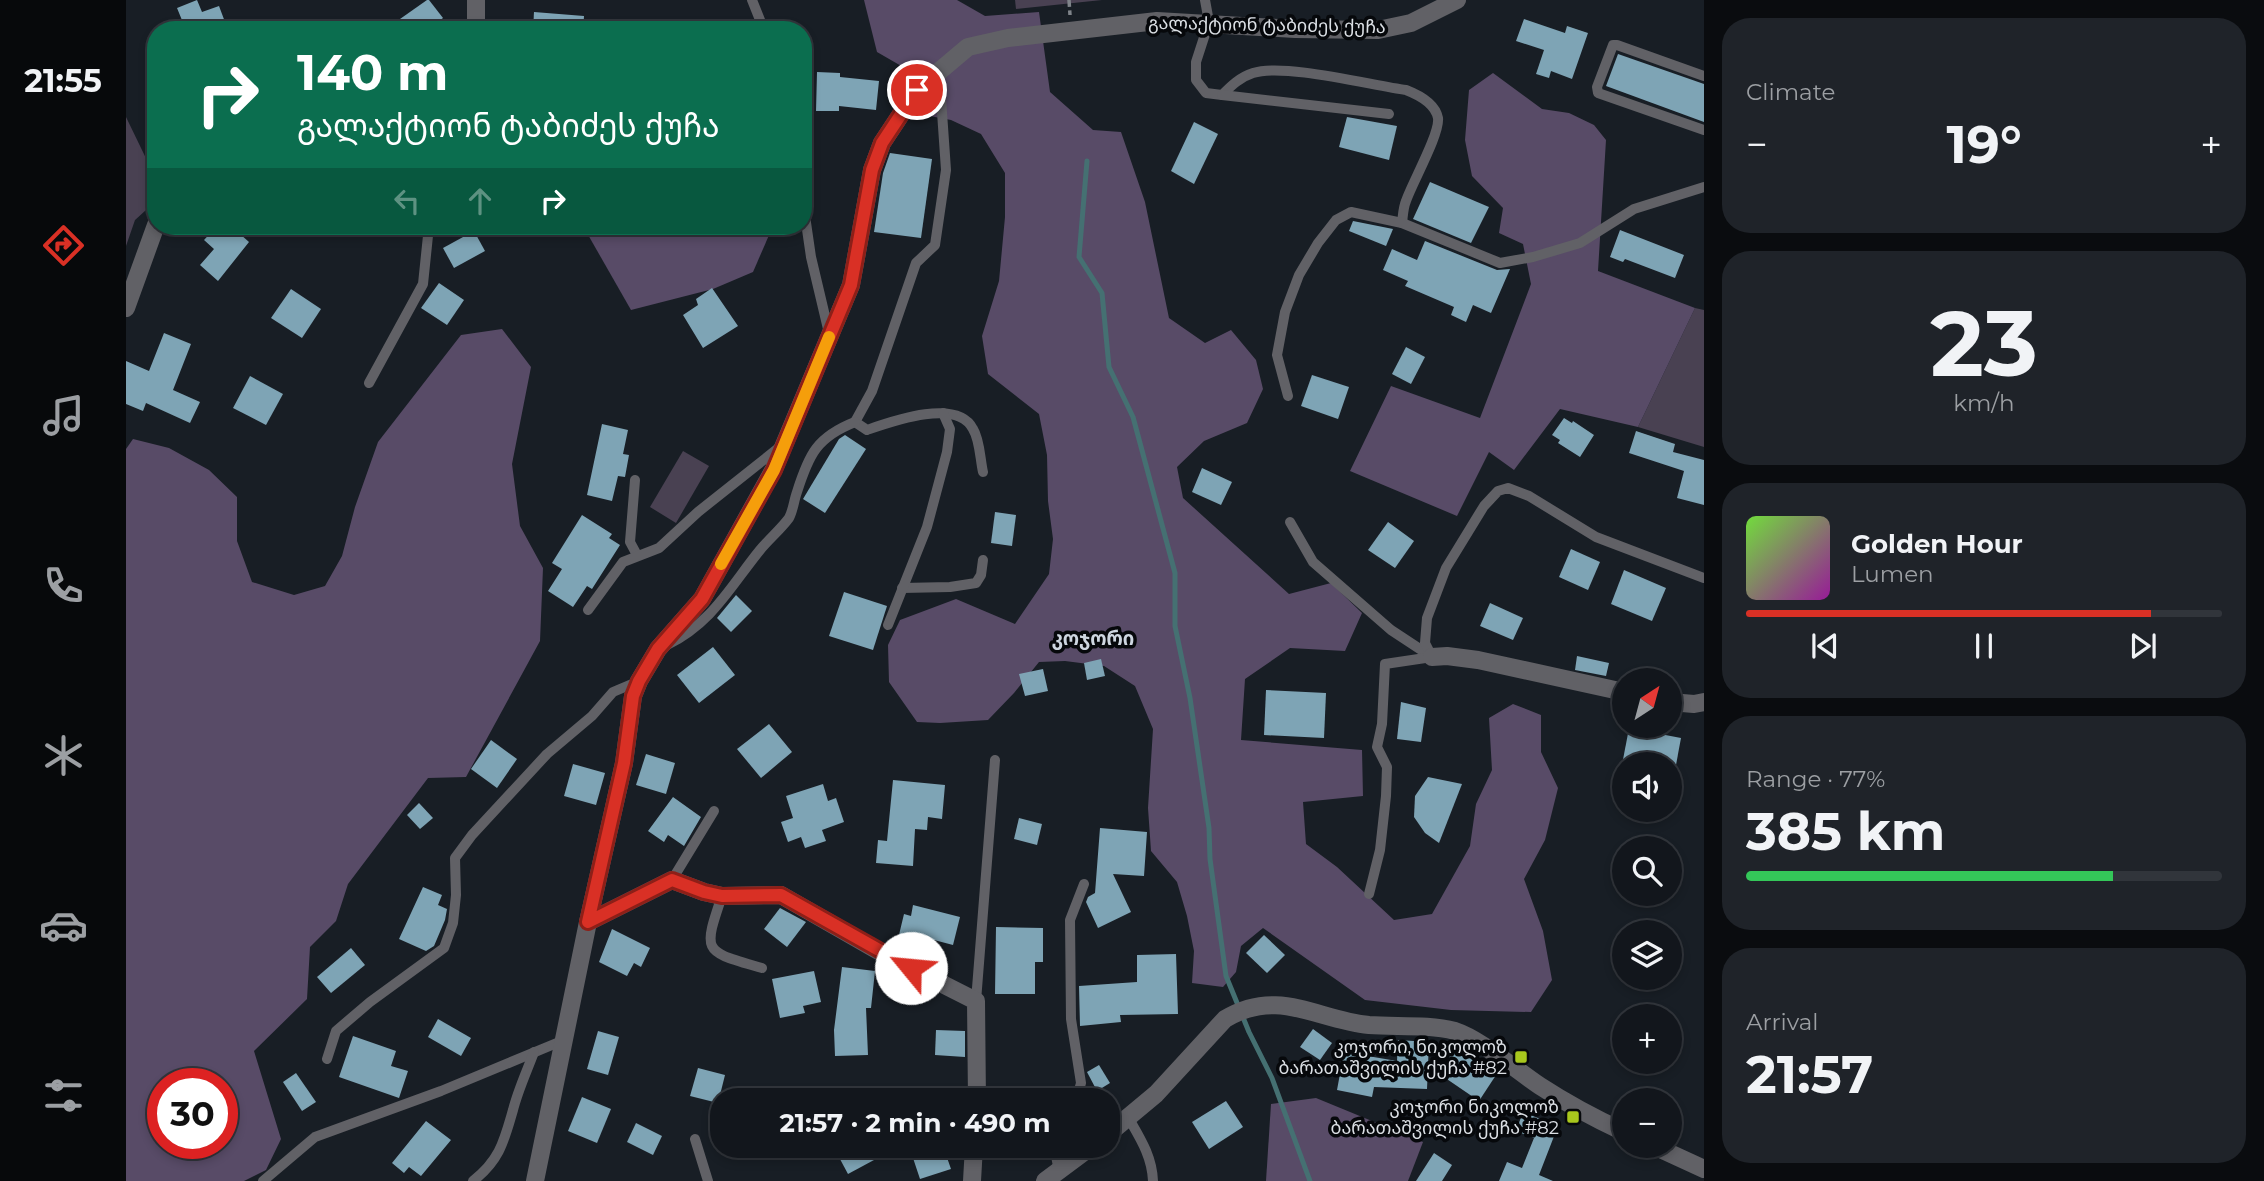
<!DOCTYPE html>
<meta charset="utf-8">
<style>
:root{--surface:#12161c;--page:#1f2329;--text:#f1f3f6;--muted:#9c9fa3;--line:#31353b;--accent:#d93025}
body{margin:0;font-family:Montserrat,"Noto Sans Georgian",sans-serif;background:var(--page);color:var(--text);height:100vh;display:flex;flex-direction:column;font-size:26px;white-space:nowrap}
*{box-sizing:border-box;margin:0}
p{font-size:23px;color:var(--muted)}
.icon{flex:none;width:38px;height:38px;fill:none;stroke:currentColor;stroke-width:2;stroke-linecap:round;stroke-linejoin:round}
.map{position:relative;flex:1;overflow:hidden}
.details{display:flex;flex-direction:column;gap:18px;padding:18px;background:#0a0c0f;width:560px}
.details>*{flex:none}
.top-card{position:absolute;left:21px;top:21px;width:665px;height:214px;border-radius:28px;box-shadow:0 4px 10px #0003,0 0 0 2px var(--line);background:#0b6e4f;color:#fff;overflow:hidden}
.needle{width:46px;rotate:36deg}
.fabs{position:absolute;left:1486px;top:668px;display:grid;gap:14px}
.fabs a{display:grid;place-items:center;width:70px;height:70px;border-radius:50%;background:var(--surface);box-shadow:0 4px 10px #0003,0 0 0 2px var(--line);font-size:35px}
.speed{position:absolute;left:21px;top:1068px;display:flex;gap:14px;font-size:35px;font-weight:700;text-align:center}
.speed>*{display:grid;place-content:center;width:91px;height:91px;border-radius:50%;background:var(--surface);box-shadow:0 4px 10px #0003,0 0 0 2px var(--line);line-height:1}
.speed .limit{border:10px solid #d22;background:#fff;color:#111}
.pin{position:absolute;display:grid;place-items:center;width:60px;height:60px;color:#fff;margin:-30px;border:4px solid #fff;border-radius:50%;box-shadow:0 2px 7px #0007}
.me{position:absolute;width:77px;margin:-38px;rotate:298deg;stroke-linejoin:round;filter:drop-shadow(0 0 5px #0008)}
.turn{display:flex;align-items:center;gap:24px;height:147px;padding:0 35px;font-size:32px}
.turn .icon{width:91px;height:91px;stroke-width:2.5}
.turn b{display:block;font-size:49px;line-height:60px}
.lanes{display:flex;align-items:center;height:66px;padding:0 35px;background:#0003;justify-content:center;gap:35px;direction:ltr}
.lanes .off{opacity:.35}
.big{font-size:52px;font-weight:700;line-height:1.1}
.details .card{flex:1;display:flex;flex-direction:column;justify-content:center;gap:10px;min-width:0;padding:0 24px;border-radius:28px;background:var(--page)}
.details .dial{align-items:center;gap:0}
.dial b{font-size:91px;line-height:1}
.song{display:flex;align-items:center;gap:21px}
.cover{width:84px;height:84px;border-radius:10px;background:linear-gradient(135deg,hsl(100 70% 55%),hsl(300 70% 35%))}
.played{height:7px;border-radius:4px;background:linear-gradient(90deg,var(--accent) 85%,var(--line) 85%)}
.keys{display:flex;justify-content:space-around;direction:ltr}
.heat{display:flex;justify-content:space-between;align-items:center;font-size:38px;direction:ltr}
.charge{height:10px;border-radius:5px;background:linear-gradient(90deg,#34c759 77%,var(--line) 0)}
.trip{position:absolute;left:584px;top:1088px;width:410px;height:70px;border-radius:28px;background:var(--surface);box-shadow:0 4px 10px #0003,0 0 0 2px var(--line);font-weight:700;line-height:70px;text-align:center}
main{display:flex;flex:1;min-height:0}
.tab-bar{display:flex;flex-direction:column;width:126px;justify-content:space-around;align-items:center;background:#07090b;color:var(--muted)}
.tab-bar .icon{width:49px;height:49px}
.tab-bar .selected{color:var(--accent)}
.tab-bar b{font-size:32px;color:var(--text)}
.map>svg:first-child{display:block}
.green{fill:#494152}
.forest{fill:#584b67;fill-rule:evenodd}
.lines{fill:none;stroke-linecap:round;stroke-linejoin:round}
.stream{stroke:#457072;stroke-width:5}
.building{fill:#7ea4b5}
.path{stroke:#7f848a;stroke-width:3.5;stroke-dasharray:7 3.5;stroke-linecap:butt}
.lane{stroke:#616166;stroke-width:10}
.street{stroke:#616166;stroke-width:18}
.route-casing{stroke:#8d1f18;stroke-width:18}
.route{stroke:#d93025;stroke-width:12}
.slow{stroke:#f59e0b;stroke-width:12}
.poi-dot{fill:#a8c71d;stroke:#06080b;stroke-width:2.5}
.labels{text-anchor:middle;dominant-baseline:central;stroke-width:7;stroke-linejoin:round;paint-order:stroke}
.street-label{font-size:18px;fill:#dbdfe4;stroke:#06080b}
.poi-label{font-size:18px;fill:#dbdfe4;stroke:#06080b;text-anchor:end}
.neighbourhood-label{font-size:19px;font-weight:bold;fill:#ced6e0;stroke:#06080b}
</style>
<main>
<nav class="tab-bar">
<b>21:55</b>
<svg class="icon selected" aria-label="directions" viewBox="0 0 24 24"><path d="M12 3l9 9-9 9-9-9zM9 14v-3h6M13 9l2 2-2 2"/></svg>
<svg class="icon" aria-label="music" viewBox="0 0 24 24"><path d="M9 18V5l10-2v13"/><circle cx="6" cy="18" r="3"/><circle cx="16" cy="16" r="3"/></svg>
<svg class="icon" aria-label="phone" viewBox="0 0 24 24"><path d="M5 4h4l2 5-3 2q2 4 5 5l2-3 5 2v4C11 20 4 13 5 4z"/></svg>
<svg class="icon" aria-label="climate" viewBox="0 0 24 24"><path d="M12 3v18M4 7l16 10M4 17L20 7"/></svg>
<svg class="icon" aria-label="car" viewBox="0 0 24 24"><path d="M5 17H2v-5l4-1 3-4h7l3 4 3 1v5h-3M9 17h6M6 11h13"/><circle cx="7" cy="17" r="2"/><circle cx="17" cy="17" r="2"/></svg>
<svg class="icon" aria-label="filters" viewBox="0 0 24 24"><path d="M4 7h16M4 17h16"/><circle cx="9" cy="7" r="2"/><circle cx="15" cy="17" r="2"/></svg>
</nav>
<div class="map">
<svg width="1578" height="1181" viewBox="0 0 1578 1181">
<rect width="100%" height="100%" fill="#181e25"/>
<g class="green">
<polygon points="889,0 976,0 890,9"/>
<polygon points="0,117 30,179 30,201 9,220 0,246"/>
<polygon points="1569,308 1578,310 1578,447 1512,427"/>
<polygon points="557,451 583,466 550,523 524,507"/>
</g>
<g class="forest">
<polygon points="738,0 831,0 859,16 913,12 924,92 967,130 995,132 1019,202 1043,318 1079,343 1105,330 1130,360 1137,389 1121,423 1078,441 1051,467 1057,498 1163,594 1205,583 1236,613 1219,651 1164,648 1119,679 1115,740 1236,750 1237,796 1177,802 1180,844 1211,867 1268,920 1306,914 1344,846 1350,804 1366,770 1363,718 1387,704 1415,715 1415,752 1432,788 1419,840 1398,879 1417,931 1426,980 1405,1012 1325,1010 1239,1000 1137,928 1115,946 1110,972 1097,987 1066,983 1068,951 1061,916 1051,882 1025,851 1022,808 1027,729 1009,686 978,666 939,661 913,662 888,693 862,720 814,723 791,722 763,682 762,645 774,620 830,599 889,624 923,574 927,539 922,501 921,455 913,414 862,374 856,336 873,281 879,217 879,173 855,134 825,120 793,114 777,67 751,52"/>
<polygon points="1367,73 1416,109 1443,113 1468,125 1480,140 1472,271 1569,308 1512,427 1434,409 1388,470 1363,452 1331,516 1224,471 1265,386 1354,418 1405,284 1397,244 1373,233 1377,208 1346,176 1339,140 1343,90"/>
<polygon points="457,226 647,226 627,272 587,289 505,310"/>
<path d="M 376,329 L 405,367 L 386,464 L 394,526 L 417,568 L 414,641 L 340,777 L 302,778 L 222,884 L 210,921 L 184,947 L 181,999 L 128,1051 L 155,1139 L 140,1170 L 118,1181 L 0,1181 L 0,449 L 7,439 L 43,448 L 83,470 L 111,497 L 111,541 L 126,582 L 168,595 L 199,586 L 216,556 L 229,507 L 252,442 L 335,335 ZM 96,1083 L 96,1143 L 37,1143 L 37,1083 Z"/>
<polygon points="1190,1098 1297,1142 1282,1181 1140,1181 1145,1104"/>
</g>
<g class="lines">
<polyline class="stream" points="961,161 953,257 976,293 983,367 1007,417 1049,573 1049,626 1064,698 1083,828 1084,859 1100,976 1123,1032 1146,1078 1184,1181"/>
</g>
<g class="building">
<polygon points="71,0 76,12 93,6 102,30 60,30 51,8"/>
<polygon points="301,0 303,0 317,18 302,30 282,30 274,19"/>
<polygon points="408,12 458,16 457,30 407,30"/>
<polygon points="1398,19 1439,33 1441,26 1462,33 1446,79 1425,71 1423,78 1410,74 1418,50 1390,41"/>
<polygon points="1492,54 1578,84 1578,122 1480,86"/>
<polygon points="691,72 714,73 714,77 753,81 750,110 713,106 713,111 690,111"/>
<polygon points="1221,117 1271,126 1263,160 1213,147"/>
<polygon points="1068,122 1092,134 1068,184 1045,171"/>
<polygon points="764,153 806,159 795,238 748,232 757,173"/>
<polygon points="1304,182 1363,207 1345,243 1287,219"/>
<polygon points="1227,221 1267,229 1260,246 1223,231"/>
<polygon points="91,226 105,226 123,242 92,281 74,265 88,249 78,240"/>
<polygon points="1494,230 1558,255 1549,278 1499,259 1497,262 1484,257"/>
<polygon points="348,231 359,251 328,268 317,248"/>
<polygon points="1299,241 1371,270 1384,269 1365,313 1347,305 1340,322 1325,315 1328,307 1279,286 1282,281 1257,270 1266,249 1291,260"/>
<polygon points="313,283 338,300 321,325 295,308"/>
<polygon points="586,288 612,326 577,348 557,315 572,305 570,299"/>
<polygon points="165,289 195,309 176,338 145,318"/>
<polygon points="38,333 65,344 47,390 74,402 64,423 20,403 17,411 0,404 0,361 23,371"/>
<polygon points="1280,347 1299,357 1285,384 1266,374"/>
<polygon points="1186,375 1223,387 1212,419 1175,406"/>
<polygon points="124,376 157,394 140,425 107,408"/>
<polygon points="1438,418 1446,423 1447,421 1468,435 1454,457 1432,443 1434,440 1426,435"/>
<polygon points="476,424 502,430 497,454 503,455 499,477 492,476 486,501 461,495"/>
<polygon points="1510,431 1549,444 1547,452 1578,460 1578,505 1551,498 1558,471 1503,453"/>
<polygon points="719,435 740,449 699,513 677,499 713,439"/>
<polygon points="1076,468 1106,482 1095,505 1066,492"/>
<polygon points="869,512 890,515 886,546 865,543"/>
<polygon points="456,515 486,534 483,538 494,545 466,589 461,586 447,607 422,591 436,569 426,563"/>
<polygon points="1262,522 1288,541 1269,568 1242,550"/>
<polygon points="1445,549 1474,562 1462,590 1433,577"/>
<polygon points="1498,570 1540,588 1526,621 1485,604"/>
<polygon points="718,592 761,606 747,650 703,636"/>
<polygon points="610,595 626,611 605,632 591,618"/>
<polygon points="1364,603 1397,618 1387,640 1354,626"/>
<polygon points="587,647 609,675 573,703 551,675"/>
<polygon points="1451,656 1483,663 1480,676 1449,670"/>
<polygon points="975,659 979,676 961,680 958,663"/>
<polygon points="917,669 922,691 899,696 893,674"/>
<polygon points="1140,690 1200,693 1198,738 1138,735"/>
<polygon points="1275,702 1300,708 1295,742 1271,739"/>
<polygon points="643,724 666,752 635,778 611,749"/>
<polygon points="1503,728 1555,738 1550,765 1496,765"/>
<polygon points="365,740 391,759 371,788 345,769"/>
<polygon points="520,754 549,763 540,794 510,785"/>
<polygon points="447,764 479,773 470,805 438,796"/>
<polygon points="1302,777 1336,784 1313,843 1299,833 1288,817 1289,796"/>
<polygon points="767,780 819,785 816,819 802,817 801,830 789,829 787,866 750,863 752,840 761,841"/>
<polygon points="697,784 702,801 710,798 718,822 696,830 700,841 679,848 675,837 662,842 655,822 667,818 660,796"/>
<polygon points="547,797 575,817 558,846 542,835 538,842 522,831"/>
<polygon points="293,803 307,818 294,829 281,815"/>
<polygon points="893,818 916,824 911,845 888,839"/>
<polygon points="974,828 1021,832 1018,876 987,874 1005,912 972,928 960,902 962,897 969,893"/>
<polygon points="297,887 316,895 312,905 321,909 319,920 308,946 300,951 273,939"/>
<polygon points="787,905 834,917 827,945 808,940 806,947 772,939 778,914 785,916"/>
<polygon points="654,908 680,922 661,947 638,929"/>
<polygon points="870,927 917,928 917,962 909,962 909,994 869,994"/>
<polygon points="486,929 524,948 515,967 508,963 501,976 473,962"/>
<polygon points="1138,935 1159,955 1141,973 1120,953"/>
<polygon points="225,948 239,965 205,993 191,977"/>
<polygon points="1050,954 1052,1014 994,1015 995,1022 954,1026 953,986 1011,982 1011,955"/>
<polygon points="716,967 749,971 745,1008 740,1008 742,1055 709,1056 708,1030"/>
<polygon points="688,971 695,1002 677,1006 679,1013 654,1018 646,979"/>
<polygon points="312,1019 345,1038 335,1056 302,1037"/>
<polygon points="1187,1029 1206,1043 1194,1060 1174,1047"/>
<polygon points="810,1030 839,1031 839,1057 809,1055"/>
<polygon points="472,1031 493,1037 482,1075 461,1069"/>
<polygon points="227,1036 270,1051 265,1066 282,1071 273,1098 213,1077"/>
<polygon points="1272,1040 1303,1042 1301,1089 1248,1087 1246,1097 1211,1090 1218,1052 1271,1061"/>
<polygon points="1332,1044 1372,1072 1353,1101 1312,1073"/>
<polygon points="973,1065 984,1083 971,1091 961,1072"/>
<polygon points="572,1068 599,1075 592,1103 564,1096"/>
<polygon points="170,1073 190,1102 176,1111 157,1082"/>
<polygon points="456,1097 485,1109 471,1143 442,1131"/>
<polygon points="1100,1101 1117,1127 1083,1149 1066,1122"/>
<polygon points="1397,1112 1432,1126 1413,1175 1427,1181 1373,1181 1381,1162 1396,1168 1408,1138 1390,1131"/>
<polygon points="300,1121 325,1140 295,1176 283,1167 278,1173 266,1163"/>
<polygon points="510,1123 536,1136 527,1155 501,1142"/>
<polygon points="707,1146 774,1146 722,1174"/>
<polygon points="783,1146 817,1146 825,1169 794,1179"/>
<polygon points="1308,1153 1326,1165 1316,1181 1290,1181"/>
</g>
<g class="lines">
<polyline class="path" points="943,0 944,15"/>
<g class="lane">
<polyline points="626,0 638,30"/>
<path d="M 1079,0 L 1083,22 L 1070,62 L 1070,80 L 1080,93 L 1096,95 C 1105,86 1114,77 1127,73 C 1158,63 1244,85 1280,90 C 1293,95 1309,103 1312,118 C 1314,134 1286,183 1280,201 C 1277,208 1277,216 1276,223"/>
<path d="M 813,69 L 820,170 L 809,245 L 790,263 L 746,391 L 729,422 L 741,430 C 767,421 831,398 847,429 C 854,440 854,459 857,472"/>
<polyline points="1578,76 1491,45 1487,45 1471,87 1472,93 1578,130"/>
<polyline points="1096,95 1263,114"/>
<polyline points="677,202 685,257 703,333"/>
<polyline points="243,383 297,284 303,226"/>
<polyline points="1162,396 1151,355 1159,312 1173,275 1192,243 1210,220 1225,212 1276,223 1374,263 1407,257 1454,243 1508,209 1578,187"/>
<polyline points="509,480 504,542 511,555"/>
<polyline points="1164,522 1187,562 1265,630 1306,657"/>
<polyline points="776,588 824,587 850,583 855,575 857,560"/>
<polyline points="462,610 497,562 533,548 572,512 655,446"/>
<polyline points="762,625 801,527 821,452 824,429 817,413"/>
<path d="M 541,645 C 586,623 604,587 634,550 C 643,539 655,529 663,518 C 667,511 668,500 671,492 C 683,454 691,437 729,422"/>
<polyline points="1306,657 1299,643 1301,618 1320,568 1358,506 1372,491 1382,488 1403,496 1470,537 1578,578"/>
<polyline points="546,880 588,811"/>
<polyline points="1243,894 1254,850 1260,796 1261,767 1251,747 1256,724 1259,664 1306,657"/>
<path d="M 596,896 C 576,954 578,951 636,968"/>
<polyline points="850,1001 869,760"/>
<polyline points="201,1059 210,1031 244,1002 318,948 327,923 330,895 329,858 346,835 421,754 466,716 487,692 513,681"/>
<polyline points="950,1101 955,1083 945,1019 944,920 958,884"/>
<path d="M 1002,1117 C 1014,1138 1026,1156 1027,1181"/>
<polyline points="569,1139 582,1181"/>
<polyline points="928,1146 933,1171"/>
<polyline points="137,1181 189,1137 315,1091 438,1040"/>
<path d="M 347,1181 C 374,1160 378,1141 387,1110 C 392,1090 401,1071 408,1052"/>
</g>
<g class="street">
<polyline points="350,0 350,30"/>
<polyline points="0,308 30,225"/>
<polyline points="1306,657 1321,656 1352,660 1498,692"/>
<polyline points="1544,702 1568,704 1578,702"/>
<polyline points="462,922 546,880 578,892 596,896 655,895 763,957 850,1001 851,1101"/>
<path d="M 982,1134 L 1030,1094 L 1099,1019 C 1152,987 1191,1020 1243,1025 C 1271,1027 1302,1024 1329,1031 C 1354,1039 1390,1070 1414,1086 C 1440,1103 1470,1119 1498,1132"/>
<polyline points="1528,1146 1578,1169"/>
<polyline points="409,1181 462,922 498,763 507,696 513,681 532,649 576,599 648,469 725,285 746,170 756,143 791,90 842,47 882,38 1031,21 1169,29 1252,30 1285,23 1331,0"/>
<polyline points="846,1181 848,1146"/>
<polyline points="919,1181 966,1146"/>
</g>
</g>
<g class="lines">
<g class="route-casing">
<polyline id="route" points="785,968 655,895 596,896 578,892 546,880 462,922 498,763 507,696 513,681 532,649 576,599 648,470 725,285 746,170 756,143 791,90"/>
</g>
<use href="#route" class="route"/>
<polyline class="slow" points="595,564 648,470 703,337"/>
</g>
<g class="poi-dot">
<rect x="1388" y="1050" width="14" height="14" rx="3.5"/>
<rect x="1440" y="1110" width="14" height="14" rx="3.5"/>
</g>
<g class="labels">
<g class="street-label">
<text transform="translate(1141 25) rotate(1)">გალაქტიონ ტაბიძეს ქუჩა</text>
</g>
<g class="poi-label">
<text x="1381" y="1047">კოჯორი, ნიკოლოზ<tspan x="1381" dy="21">ბარათაშვილის ქუჩა #82</tspan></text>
<text x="1433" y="1107">კოჯორი ნიკოლოზ<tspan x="1433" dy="21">ბარათაშვილის ქუჩა #82</tspan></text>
</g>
<g class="neighbourhood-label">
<text x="967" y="638">კოჯორი</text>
</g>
</g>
</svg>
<div class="fabs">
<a><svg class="needle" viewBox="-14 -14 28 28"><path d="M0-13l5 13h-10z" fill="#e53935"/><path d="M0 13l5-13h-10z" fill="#9c9fa3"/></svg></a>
<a><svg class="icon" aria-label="sound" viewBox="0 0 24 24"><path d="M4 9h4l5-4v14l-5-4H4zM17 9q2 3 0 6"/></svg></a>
<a><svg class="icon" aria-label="search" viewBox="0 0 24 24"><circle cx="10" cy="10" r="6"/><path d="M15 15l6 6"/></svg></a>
<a><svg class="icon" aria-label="layers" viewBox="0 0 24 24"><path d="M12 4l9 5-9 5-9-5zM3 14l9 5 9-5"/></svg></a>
<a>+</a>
<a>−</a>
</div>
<div class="speed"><div class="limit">30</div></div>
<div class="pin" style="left:791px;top:90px;background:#d93025"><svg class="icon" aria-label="arrive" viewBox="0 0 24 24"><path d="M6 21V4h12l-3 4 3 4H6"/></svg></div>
<svg class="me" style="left:785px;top:968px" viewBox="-20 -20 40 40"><circle r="19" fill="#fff"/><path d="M0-13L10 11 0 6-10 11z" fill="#d93025"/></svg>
<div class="trip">21:57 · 2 min · 490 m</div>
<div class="top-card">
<div class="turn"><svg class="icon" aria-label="right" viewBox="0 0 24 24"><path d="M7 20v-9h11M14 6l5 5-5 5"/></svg><div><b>140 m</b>გალაქტიონ ტაბიძეს ქუჩა</div></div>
<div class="lanes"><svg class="icon off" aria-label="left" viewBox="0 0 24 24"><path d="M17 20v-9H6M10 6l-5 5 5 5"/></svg><svg class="icon off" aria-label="ahead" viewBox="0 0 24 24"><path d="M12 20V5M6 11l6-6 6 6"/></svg><svg class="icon" aria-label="right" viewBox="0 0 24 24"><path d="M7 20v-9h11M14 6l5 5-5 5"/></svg></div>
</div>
</div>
<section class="details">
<div class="card"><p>Climate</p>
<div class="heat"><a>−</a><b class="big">19°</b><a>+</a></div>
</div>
<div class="card dial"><b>23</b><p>km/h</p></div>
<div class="card">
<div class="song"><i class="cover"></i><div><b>Golden Hour</b><p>Lumen</p></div></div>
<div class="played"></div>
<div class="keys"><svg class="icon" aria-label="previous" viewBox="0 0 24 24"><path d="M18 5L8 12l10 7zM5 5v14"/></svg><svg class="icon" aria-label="pause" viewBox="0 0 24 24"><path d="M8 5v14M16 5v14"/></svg><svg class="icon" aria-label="next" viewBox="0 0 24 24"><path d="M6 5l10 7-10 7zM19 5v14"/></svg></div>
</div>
<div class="card"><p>Range · 77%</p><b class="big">385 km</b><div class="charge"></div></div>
<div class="card"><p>Arrival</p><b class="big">21:57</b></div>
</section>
</main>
